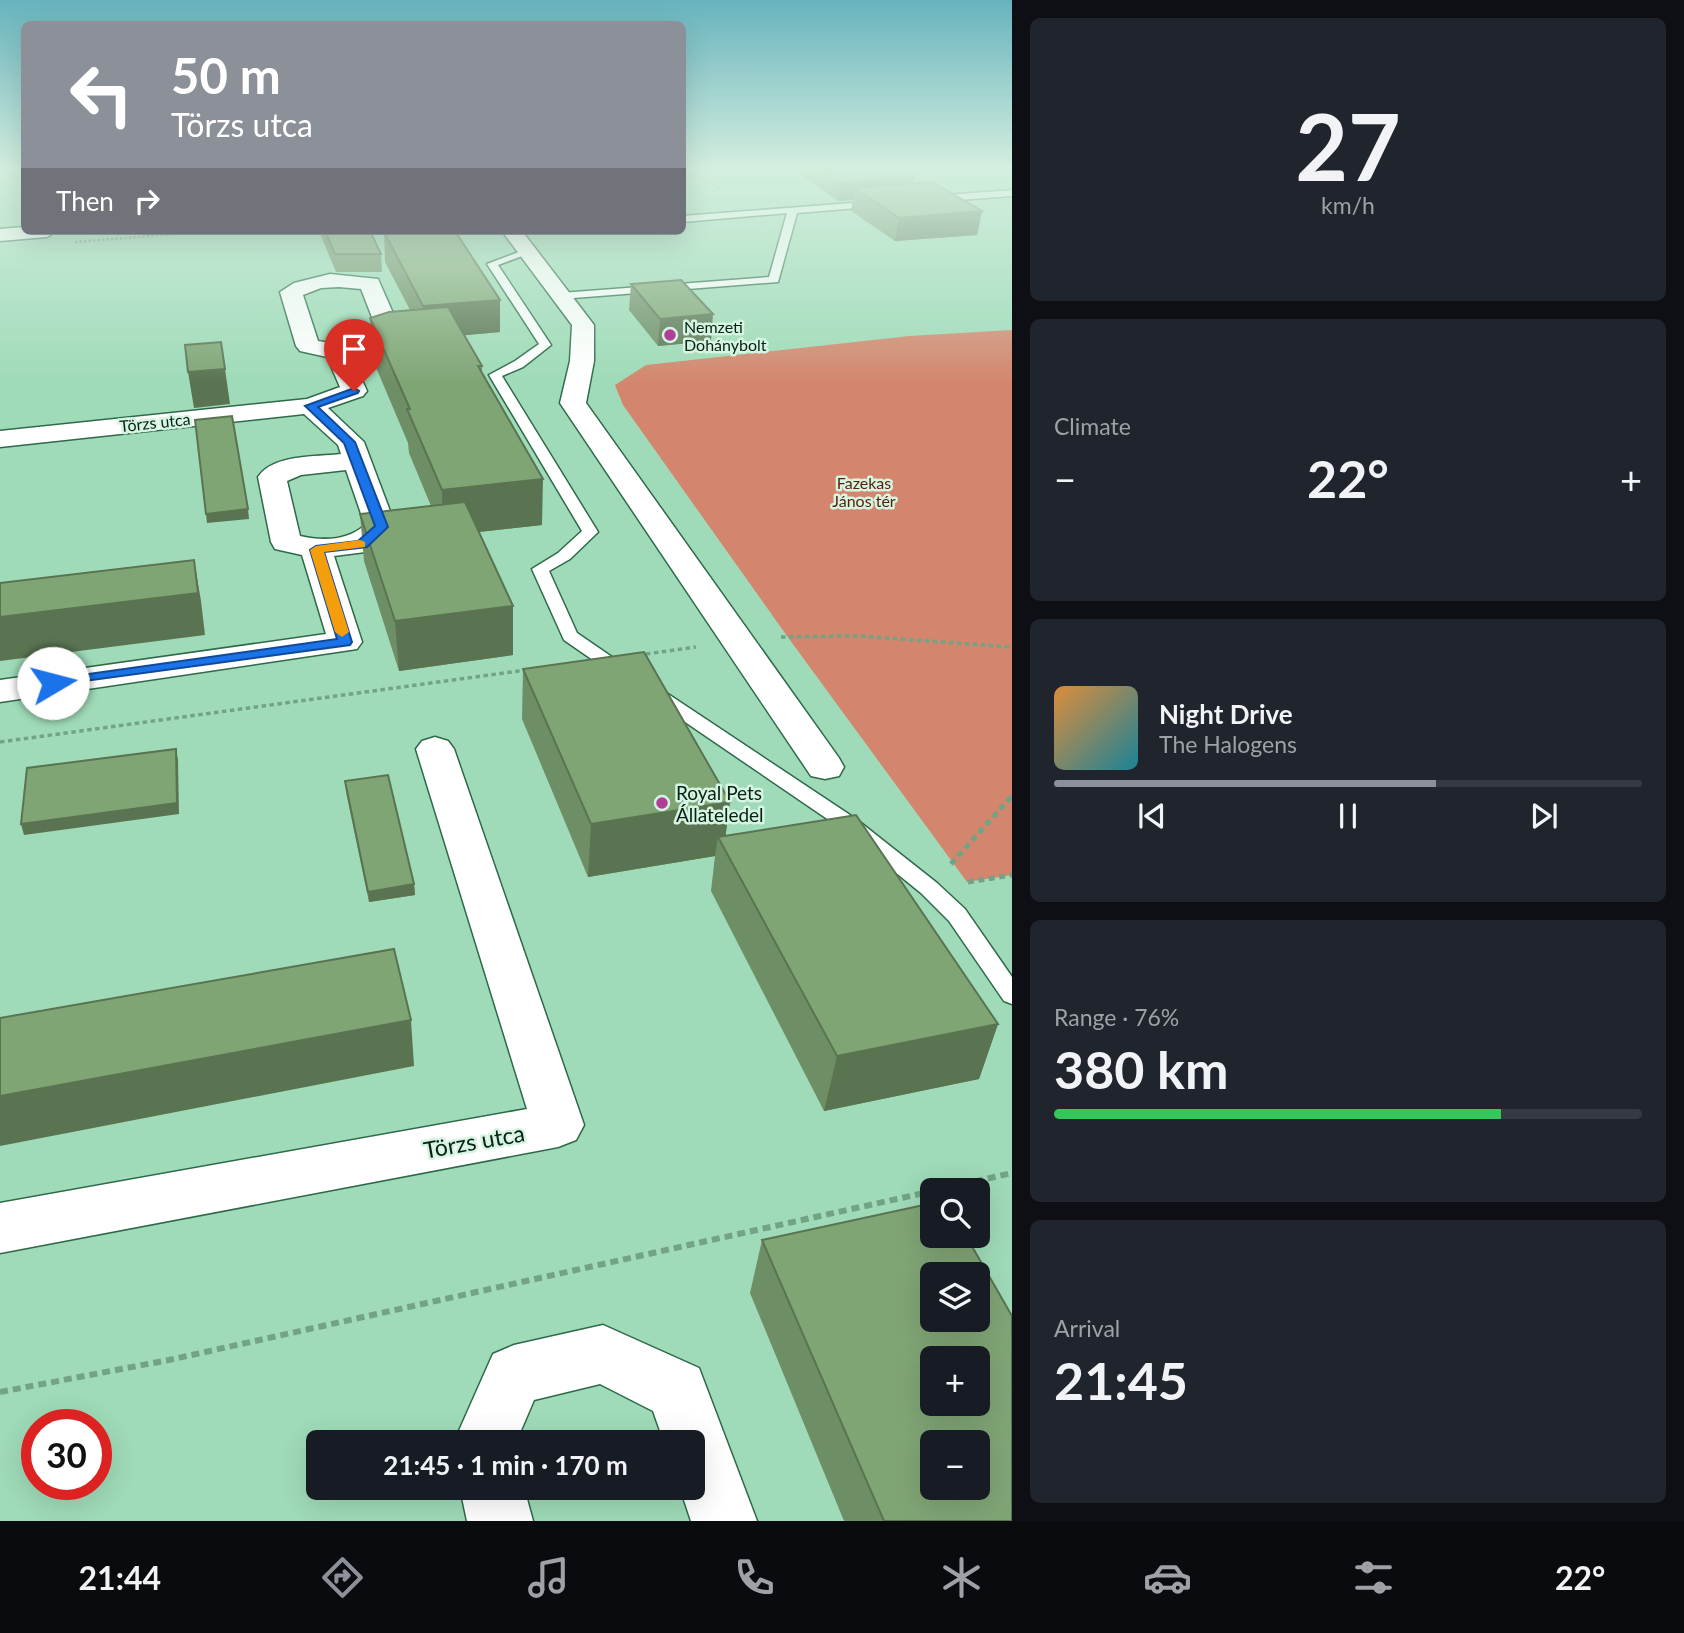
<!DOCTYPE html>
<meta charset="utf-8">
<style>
:root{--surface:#171b24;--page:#20242c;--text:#f1f3f6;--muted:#9ea1a6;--line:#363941;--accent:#8c9099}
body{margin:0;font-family:Lato,sans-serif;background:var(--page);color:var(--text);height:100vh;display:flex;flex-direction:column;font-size:26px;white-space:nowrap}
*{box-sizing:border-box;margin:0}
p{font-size:23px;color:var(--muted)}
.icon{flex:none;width:38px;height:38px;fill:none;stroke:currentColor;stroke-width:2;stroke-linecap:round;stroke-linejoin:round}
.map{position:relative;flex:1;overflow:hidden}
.drawer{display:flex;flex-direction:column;gap:18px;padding:18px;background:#0d0f14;width:672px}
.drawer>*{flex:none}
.top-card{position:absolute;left:21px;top:21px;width:665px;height:214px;border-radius:10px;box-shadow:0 7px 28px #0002;background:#8c9099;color:#fff;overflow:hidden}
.tools{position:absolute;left:920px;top:1178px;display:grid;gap:14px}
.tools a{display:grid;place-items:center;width:70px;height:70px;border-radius:10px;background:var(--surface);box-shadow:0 7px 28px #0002;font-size:35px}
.speed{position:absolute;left:21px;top:1409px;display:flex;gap:14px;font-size:35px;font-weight:700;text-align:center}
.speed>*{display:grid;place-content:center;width:91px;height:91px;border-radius:50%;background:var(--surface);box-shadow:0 7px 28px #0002;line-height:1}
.speed .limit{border:10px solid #d22;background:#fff;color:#111}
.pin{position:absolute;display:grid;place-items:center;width:60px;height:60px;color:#fff;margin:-72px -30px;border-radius:50% 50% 50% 0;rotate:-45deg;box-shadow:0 0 7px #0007}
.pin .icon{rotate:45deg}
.me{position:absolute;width:77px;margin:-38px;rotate:82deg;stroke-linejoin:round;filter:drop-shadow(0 0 5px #0008)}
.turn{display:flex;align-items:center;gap:24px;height:147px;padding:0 35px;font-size:32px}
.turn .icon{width:91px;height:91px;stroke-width:2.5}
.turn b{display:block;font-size:49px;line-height:60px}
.then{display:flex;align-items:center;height:66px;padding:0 35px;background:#0003;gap:14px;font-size:26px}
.big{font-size:52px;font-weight:700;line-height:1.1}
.drawer .widget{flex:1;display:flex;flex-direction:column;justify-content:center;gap:10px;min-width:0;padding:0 24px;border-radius:10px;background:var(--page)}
.drawer .dial{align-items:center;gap:0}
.dial b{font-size:91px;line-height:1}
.song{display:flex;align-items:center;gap:21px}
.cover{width:84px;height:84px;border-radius:10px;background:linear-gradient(135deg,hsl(30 70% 55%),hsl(190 70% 35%))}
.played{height:7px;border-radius:4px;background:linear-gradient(90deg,var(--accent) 65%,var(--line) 65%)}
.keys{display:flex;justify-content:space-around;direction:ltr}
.heat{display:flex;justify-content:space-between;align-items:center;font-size:38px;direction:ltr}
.charge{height:10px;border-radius:5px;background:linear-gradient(90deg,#34c759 76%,var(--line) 0)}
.trip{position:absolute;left:306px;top:1430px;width:399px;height:70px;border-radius:10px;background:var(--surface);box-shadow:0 7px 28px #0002;font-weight:700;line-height:70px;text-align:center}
.tab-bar{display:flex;height:112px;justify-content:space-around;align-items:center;background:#090b0e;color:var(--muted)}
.tab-bar .icon{width:49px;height:49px}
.tab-bar .active{color:var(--accent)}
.tab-bar b{font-size:32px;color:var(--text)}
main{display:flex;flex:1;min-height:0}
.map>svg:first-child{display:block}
.green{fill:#d3866d}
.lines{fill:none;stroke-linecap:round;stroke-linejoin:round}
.lane-casing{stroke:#2e694a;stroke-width:3}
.street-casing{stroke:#2e694a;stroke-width:3}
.path-far3{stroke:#72a387;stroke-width:2.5;stroke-dasharray:2.5 2;stroke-linecap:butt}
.path-far2{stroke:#72a387;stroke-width:3.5;stroke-dasharray:4.5 3.5;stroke-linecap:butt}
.path-far1{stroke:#72a387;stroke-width:5;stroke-dasharray:6 4.5;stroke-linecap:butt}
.path{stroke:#72a387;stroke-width:6;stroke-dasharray:8 5;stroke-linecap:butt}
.lane{fill:#fff;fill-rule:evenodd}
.street{fill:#fff;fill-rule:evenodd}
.wall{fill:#6e8e65}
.shaded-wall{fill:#5a7452}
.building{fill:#80a575;stroke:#5a7452;stroke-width:2;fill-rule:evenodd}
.route{fill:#1a73e8;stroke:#114b97;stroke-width:2}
.slow{fill:#f59e0b}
.poi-dot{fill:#b23e97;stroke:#d6f4e2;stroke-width:2.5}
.labels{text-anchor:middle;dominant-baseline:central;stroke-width:5;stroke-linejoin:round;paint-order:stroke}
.far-poi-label{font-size:16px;fill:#082114;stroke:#d6f4e2;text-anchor:start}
.far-street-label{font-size:16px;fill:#082114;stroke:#d6f4e2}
.far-park-label{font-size:16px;fill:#591c07;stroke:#d6f4e2}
.poi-label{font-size:19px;fill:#082114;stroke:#d6f4e2;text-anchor:start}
.near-street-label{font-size:23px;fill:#082114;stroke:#d6f4e2}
</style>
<main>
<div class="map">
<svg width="1012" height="1521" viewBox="0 0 1012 1521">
<rect width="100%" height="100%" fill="#9fdbb8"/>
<polygon class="green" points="1012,330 1012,875 967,882 787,636 623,405 615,385 646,365 909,336"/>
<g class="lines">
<g class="lane-casing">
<g id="lane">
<polygon points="1012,190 1012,196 933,202 928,199 933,196"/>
<polygon points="878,201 883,204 881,206 797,213 778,282 561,299 556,296 561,293 769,277 787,213 682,222 682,216"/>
<polygon points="509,231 535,231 513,235"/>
<polygon points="524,250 533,252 498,265 551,345 523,367 502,376 598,532 570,559 549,571 577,633 628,668 631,672 622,677 616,676 564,640 532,569 558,553 582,531 489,375 515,361 539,344 487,264"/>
<polygon points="656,689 662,690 856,819 937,883 965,909 1012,977 1012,1004 1004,1001 949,921 921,893 842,829 650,698 647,694"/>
</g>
</g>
<g class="street-casing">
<g id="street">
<polygon points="24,227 24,231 57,231 47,237 0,241 0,229"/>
<polygon points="502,231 522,231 594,325 594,361 586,403 839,758 844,767 839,776 825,779 811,776 560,403 570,361 572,325"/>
<path d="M 330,274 L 378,279 L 404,338 C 392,354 369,356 352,358 L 367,391 L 363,396 L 328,408 L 364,442 L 396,527 L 373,551 L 334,556 L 362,642 L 357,649 L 0,702 L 0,680 L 326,634 L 302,555 L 275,549 L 271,542 L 258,477 C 273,454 316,457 341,454 L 338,445 L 304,414 L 0,447 L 0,431 L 307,399 L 340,387 L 327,357 L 300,351 L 296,346 L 280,292 L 294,283 ZM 339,287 L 361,289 L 379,335 C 359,345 340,345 318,341 L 303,295 L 321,288 ZM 346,470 L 365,525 C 347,541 323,541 300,536 L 287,481 L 301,475 Z"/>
<polygon points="435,737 448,741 454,749 584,1125 576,1140 558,1147 0,1253 0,1203 527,1109 416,749 422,741"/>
<polygon points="603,1325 699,1368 757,1521 691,1521 680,1488 693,1488 693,1442 664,1442 653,1411 600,1384 534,1400 516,1442 454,1442 493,1354 514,1345"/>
<polygon points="460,1488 524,1488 533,1521 467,1521"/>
</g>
</g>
<g class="path-far3">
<polyline points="695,170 719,189"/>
<polyline points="75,242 213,231"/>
</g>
<g class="path-far2">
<polyline points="781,637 858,636 1012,647"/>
<polyline points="646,654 696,647"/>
<polyline points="0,742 526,670"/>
</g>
<g class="path-far1">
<polyline points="951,864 1012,796"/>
<polyline points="968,882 1012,875"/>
</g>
<g class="path">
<polyline points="937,1190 1012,1173"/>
<polyline points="0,1392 169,1360 933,1191"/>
</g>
<use href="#lane" class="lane"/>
<use href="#street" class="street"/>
</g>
<g class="wall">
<polygon points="803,170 904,170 915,177 914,184 982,211 977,235 895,241 851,211 853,200 838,201 802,176"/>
<polygon points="320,231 370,231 381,254 382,272 336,272 321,236"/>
<polygon points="384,232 500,332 464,335 482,366 482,372 542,525 479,532 513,606 513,655 399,671 364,561 360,514 431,506 409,453 408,443 372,358 370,318 410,310 385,262"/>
<polygon points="631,284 711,341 658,346 629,310"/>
<polygon points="523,669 730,802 725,836 998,1024 979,1079 824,1111 711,891 715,856 588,877 522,719"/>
<polygon points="345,781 414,884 415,895 369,902 346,792"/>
<polygon points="762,1240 1012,1521 844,1521 750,1293"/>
</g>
<g class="shaded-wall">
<polygon points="915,177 912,195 855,188 853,200 838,201 841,183"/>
<polygon points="982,211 977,235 895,241 899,218"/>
<polygon points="500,300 500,332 424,339 423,306"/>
<polygon points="713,314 711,341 658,346 660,319"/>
<polygon points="225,369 230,404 194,408 188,372"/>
<polygon points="543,479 542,525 443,536 442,490"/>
<polygon points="248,509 249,519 207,523 206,514"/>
<polygon points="194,560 201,601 205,635 0,661 0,617"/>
<polygon points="513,606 513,655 399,671 395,621"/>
<polygon points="176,749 178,760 179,814 24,835 21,824"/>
<polygon points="730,802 724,848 718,837 715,856 588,877 591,824"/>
<polygon points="414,884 415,895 369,902 368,892"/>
<polygon points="411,1020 414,1066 0,1146 0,1096"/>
<polygon points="998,1024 979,1079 824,1111 837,1056"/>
</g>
<g class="building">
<polygon points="822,170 904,170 915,177 841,183"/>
<polygon points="932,182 982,211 899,218 855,188"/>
<polygon points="325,231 370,231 381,254 335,254"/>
<polygon points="392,231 455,231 500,300 423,306 384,232"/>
<polygon points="681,280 713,314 660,319 631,284"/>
<polygon points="448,307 482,366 478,366 543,479 442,490 407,409 410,409 370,318 389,312"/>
<polygon points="221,342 225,369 188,372 185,345"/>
<polygon points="232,416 248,509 206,514 195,420"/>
<polygon points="465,502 513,606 395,621 360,514"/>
<polygon points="194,560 198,593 0,617 0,583"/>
<polygon points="644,652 730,802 591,824 523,669"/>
<polygon points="176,749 177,803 21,824 27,768"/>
<polygon points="388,775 414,884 368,892 345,781"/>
<polygon points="856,815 998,1024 837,1056 718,837"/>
<polygon points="394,949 411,1020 0,1096 0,1018"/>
<path d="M 933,1203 L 933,1236 L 966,1236 L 1012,1316 L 1012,1521 L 884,1521 L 762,1240 ZM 933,1274 L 978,1274 L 978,1320 L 933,1320 ZM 933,1358 L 978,1358 L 978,1404 L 933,1404 ZM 933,1442 L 978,1442 L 978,1488 L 933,1488 Z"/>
</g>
<linearGradient id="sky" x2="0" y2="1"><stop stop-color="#67b3bd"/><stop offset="0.44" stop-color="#d4efdf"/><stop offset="1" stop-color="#d4efdf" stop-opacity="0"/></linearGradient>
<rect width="1012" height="383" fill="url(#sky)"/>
<polygon class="route" points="354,388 359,391 358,393 318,407 355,442 388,527 367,547 324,552 352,642 350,645 48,686 46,683 48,680 53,679 337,639 310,550 316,546 358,541 375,526 344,443 305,406"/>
<polygon class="slow" points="360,540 365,542 365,547 324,552 349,632 342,637 335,632 310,550 316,546"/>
<g class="poi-dot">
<circle cx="670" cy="335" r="7"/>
<circle cx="662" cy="803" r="7"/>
</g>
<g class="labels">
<g class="far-poi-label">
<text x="684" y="326">Nemzeti<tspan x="684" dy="18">Dohánybolt</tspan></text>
</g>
<g class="far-street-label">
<text transform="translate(155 422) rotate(-6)">Törzs utca</text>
</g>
<g class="far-park-label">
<text x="864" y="482">Fazekas<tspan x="864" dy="18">János tér</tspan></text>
</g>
<g class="poi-label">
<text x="676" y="792">Royal Pets<tspan x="676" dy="22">Állateledel</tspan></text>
</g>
<g class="near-street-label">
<text transform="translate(474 1141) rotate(-10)">Törzs utca</text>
</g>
</g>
</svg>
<div class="tools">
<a><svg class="icon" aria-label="search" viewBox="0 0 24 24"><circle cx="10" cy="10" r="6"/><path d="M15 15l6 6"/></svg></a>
<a><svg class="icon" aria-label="layers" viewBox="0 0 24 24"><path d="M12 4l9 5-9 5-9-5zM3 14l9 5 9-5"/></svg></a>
<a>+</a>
<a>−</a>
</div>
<div class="speed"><div class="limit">30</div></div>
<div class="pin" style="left:354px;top:391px;background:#d93025"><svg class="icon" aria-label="arrive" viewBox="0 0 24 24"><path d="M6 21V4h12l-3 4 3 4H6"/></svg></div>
<svg class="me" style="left:53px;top:683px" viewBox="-20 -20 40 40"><circle r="19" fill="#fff"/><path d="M0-13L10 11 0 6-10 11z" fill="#1a73e8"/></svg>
<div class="trip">21:45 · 1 min · 170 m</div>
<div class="top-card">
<div class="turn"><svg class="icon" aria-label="left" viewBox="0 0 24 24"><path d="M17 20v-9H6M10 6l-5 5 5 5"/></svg><div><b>50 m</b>Törzs utca</div></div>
<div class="then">Then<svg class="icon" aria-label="right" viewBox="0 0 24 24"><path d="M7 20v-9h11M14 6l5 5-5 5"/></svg></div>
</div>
</div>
<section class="drawer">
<div class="widget dial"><b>27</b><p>km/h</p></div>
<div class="widget"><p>Climate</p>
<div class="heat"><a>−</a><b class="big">22°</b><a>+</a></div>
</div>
<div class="widget">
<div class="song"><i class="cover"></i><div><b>Night Drive</b><p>The Halogens</p></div></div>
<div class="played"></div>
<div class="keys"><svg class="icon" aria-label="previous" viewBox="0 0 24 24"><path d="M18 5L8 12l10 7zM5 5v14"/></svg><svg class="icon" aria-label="pause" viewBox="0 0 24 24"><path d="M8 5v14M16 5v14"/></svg><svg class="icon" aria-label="next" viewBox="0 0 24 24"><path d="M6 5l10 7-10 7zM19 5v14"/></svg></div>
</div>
<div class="widget"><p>Range · 76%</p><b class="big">380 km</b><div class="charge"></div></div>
<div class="widget"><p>Arrival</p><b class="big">21:45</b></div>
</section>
</main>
<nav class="tab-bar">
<b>21:44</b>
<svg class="icon active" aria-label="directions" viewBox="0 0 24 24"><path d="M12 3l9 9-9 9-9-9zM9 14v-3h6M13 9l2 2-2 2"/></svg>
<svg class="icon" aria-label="music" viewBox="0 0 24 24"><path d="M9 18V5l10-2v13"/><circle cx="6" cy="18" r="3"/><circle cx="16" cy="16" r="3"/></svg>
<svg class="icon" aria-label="phone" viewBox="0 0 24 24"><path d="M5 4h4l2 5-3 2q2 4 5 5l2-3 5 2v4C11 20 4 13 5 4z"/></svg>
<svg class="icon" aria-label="climate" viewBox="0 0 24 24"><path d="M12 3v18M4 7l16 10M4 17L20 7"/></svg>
<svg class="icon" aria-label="car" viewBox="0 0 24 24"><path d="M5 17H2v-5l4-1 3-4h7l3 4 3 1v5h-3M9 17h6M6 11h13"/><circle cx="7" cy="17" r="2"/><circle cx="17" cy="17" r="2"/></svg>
<svg class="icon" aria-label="filters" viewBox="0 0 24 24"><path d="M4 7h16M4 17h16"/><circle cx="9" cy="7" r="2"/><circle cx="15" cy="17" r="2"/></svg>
<b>22°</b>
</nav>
